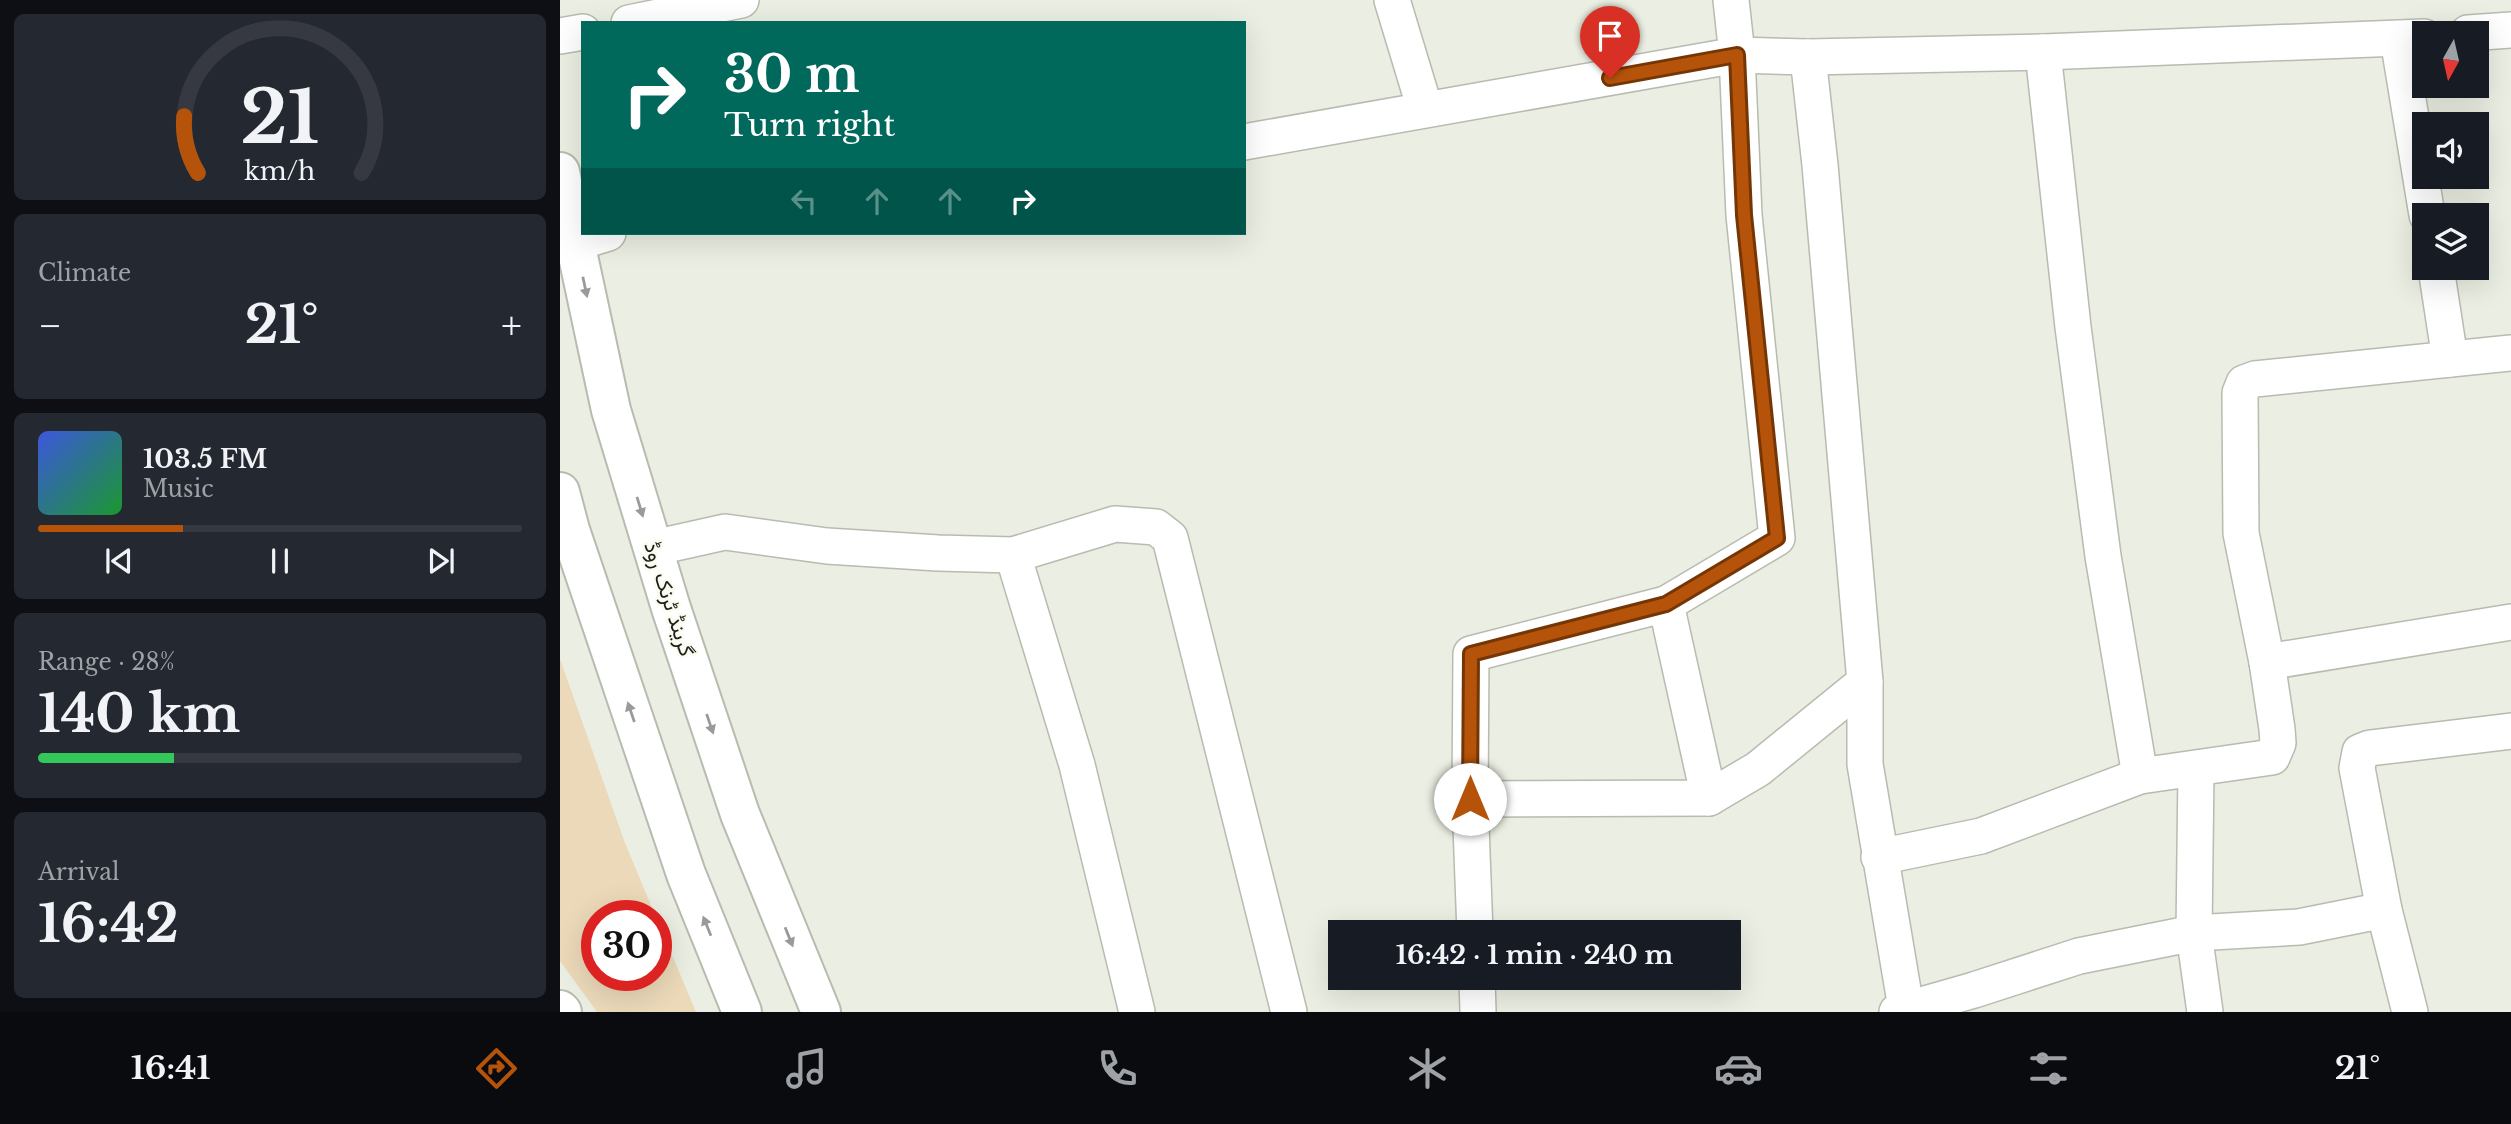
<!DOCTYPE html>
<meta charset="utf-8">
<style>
:root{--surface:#171b24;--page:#242831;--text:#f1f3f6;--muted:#9ea1a6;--line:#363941;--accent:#b45309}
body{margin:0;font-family:"Libre Baskerville",Vazirmatn,serif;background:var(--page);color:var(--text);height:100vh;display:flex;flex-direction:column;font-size:26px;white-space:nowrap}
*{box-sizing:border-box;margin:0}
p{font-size:23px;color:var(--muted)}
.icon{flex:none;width:38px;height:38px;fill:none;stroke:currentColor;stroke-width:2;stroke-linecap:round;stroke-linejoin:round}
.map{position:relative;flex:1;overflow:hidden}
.panel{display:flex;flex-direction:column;gap:14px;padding:14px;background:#0d0f14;width:560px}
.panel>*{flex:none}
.top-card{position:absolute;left:21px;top:21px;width:665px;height:214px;border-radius:0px;box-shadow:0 7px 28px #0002;background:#00695c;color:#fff;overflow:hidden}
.needle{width:46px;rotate:188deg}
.fabs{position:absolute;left:1852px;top:21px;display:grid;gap:14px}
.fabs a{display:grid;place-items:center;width:77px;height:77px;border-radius:0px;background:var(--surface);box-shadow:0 7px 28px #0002;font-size:35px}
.speed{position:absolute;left:21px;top:900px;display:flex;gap:14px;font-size:35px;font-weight:700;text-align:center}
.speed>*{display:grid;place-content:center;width:91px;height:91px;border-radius:50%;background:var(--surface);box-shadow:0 7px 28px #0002;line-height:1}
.speed .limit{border:10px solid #d22;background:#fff;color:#111}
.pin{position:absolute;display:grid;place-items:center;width:60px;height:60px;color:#fff;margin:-72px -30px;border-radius:50% 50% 50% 0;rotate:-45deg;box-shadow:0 0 7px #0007}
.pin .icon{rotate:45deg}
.me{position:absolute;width:77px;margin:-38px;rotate:0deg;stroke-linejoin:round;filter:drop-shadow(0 0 5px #0008)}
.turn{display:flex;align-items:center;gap:24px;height:147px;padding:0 28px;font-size:32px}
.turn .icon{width:91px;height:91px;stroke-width:2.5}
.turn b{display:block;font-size:49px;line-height:60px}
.lanes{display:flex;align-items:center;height:66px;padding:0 28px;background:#0003;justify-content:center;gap:35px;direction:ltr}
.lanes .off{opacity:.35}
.big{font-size:52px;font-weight:800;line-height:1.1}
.panel .tile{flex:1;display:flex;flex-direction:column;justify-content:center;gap:10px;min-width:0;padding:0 24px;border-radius:10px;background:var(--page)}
.panel .dial{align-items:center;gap:0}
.dial svg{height:182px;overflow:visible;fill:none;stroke:var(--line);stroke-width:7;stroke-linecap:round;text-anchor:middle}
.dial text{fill:var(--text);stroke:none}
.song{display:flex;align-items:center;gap:21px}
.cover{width:84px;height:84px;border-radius:10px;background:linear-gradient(135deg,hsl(230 70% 55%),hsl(130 70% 35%))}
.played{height:7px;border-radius:4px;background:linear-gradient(90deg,var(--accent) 30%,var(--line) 30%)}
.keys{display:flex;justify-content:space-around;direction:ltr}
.heat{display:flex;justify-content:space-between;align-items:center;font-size:38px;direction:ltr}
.charge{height:10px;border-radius:5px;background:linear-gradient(90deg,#34c759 28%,var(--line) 0)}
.trip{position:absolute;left:768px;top:920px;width:413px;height:70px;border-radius:0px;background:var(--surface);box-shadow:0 7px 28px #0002;font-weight:800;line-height:70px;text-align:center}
.menu{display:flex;height:112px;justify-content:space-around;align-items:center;background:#090b0e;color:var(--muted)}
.menu .icon{width:49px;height:49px}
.menu .selected{color:var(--accent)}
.menu b{font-size:32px;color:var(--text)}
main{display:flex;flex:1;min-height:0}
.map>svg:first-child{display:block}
.green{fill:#ebd9b9}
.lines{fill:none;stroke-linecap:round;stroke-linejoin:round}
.minor-casing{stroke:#b8bbaf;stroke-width:38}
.primary-casing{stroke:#b8bbaf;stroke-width:42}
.trunk-casing{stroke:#b8bbaf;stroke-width:42}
.minor{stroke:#fff;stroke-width:35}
.primary{stroke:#fff;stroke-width:38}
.trunk{stroke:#fff;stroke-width:38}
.oneway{fill:#9a9a98}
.route-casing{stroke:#753606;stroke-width:18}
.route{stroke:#b45309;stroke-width:12}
.labels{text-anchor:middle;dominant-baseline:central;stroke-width:5;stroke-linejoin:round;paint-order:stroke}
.street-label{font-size:21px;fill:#1e1f1b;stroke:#f9fcef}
</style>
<main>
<section class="panel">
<div class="tile dial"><svg viewBox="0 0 100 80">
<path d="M14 69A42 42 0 1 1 86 69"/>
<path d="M14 69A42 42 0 0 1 8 44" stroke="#b45309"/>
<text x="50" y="56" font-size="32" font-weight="700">21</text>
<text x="50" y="72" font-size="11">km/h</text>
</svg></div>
<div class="tile"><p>Climate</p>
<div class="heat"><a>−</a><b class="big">21°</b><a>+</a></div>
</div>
<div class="tile">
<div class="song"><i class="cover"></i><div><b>103.5 FM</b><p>Music</p></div></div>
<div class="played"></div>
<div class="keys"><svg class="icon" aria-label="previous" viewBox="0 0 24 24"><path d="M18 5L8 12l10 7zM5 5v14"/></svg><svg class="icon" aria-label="pause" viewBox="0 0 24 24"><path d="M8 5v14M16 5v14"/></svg><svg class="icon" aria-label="next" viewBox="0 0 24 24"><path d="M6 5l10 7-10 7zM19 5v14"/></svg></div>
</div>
<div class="tile"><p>Range · 28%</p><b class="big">140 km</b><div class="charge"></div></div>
<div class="tile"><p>Arrival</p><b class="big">16:42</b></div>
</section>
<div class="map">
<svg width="1951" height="1012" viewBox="0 0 1951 1012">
<rect width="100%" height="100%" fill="#ebeee2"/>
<polygon class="green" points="0,659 65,843 95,915 37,915 37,975 96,975 96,917 136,1012 37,1012 0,961"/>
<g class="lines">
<g class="minor-casing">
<g id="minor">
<polyline points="832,0 865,109"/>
<polyline points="69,23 181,0"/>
<polyline points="1908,33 1951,30"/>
<polyline points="0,36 23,32"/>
<polyline points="1838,39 1867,215"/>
<polyline points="1483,52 1513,327 1543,556 1580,776"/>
<polyline points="1248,57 1260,165 1305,682 1305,764 1346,1008"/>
<polyline points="684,142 1177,55 1248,57 1483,52 1864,37"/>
<polyline points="16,243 48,233"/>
<polyline points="1876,268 1890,359"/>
<polyline points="93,548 165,532 267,546 378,553 453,555 555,524 596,527 610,538 729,1012"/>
<polyline points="453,555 517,765 577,1012"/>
<polyline points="1106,604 1217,538 1184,215 1177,55 1171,0"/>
<polyline points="1707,662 1951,622"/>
<polyline points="1636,770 1634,933 1645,1012"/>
<polyline points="910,799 1149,798 1198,769 1305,682"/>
<polyline points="1319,857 1421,836 1580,776 1712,757 1718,743 1717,729 1707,662 1681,533 1680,393 1684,383 1695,379 1951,353"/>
<polyline points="915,933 910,799 911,654 1106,604 1149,798"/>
<polyline points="917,978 918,1012"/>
<polyline points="1337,1012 1414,990 1519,956 1634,933 1739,927 1824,910"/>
<polyline points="1850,1012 1824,910 1797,768 1800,752 1810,748 1951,731"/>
</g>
</g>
<g class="primary-casing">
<polyline id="primary" points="0,1010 2,1012"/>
</g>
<g class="trunk-casing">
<g id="trunk">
<polyline points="0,172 51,410 111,608 180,814 261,1012"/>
<polyline points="0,492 10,530 126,874 182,1012"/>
</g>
</g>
<use href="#minor" class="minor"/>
<use href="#primary" class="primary"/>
<use href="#trunk" class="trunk"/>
</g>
<defs><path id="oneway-solid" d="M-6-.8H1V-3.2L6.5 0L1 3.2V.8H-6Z" transform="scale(1.75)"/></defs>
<g class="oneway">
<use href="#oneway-solid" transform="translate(25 287) rotate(78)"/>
<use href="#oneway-solid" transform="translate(80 507) rotate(73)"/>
<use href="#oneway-solid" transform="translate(71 712) rotate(-109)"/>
<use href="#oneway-solid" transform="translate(150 724) rotate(71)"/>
<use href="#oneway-solid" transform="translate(147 926) rotate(-112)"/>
<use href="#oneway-solid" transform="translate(229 937) rotate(68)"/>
</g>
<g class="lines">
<g class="route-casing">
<polyline id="route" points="910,799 911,654 1106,604 1217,538 1184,215 1177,55 1050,78"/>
</g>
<use href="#route" class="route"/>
</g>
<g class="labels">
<g class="street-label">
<text transform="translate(109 599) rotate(72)">گرینڈ ٹرنک روڈ</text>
</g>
</g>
</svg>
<div class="fabs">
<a><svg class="needle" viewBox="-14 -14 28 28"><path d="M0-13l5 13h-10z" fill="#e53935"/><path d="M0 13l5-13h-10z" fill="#9ea1a6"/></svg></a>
<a><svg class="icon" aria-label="sound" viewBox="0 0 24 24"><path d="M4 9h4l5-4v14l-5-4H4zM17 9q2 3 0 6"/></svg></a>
<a><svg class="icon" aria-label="layers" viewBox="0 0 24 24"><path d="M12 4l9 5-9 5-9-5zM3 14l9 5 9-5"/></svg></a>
</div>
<div class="speed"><div class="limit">30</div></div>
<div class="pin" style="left:1050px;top:78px;background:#d93025"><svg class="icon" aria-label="arrive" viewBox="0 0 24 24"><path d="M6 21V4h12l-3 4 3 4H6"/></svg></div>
<svg class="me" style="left:910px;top:799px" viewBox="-20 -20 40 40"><circle r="19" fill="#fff"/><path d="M0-13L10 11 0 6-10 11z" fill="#b45309"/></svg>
<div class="trip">16:42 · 1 min · 240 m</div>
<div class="top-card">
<div class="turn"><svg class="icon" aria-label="right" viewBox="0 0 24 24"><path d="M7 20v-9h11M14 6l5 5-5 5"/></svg><div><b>30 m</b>Turn right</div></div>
<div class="lanes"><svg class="icon off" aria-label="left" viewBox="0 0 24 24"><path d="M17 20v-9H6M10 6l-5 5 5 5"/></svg><svg class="icon off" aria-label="ahead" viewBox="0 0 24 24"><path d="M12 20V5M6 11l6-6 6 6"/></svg><svg class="icon off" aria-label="ahead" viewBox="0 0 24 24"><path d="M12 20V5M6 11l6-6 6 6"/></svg><svg class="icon" aria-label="right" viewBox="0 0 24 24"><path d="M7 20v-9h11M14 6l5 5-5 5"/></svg></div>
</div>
</div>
</main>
<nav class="menu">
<b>16:41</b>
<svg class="icon selected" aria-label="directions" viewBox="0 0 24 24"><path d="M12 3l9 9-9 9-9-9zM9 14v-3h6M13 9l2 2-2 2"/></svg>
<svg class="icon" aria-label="music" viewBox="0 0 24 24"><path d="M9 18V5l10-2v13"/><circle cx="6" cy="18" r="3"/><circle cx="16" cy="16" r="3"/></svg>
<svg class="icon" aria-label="phone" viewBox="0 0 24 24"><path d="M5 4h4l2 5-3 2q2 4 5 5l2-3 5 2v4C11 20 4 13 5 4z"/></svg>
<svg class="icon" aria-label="climate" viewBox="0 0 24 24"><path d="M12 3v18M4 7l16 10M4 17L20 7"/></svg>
<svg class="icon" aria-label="car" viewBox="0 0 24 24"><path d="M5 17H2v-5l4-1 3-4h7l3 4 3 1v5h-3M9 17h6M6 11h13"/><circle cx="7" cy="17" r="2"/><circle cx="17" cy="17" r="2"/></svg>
<svg class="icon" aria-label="filters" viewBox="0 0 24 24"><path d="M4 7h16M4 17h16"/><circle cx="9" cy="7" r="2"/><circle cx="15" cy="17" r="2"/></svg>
<b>21°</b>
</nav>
